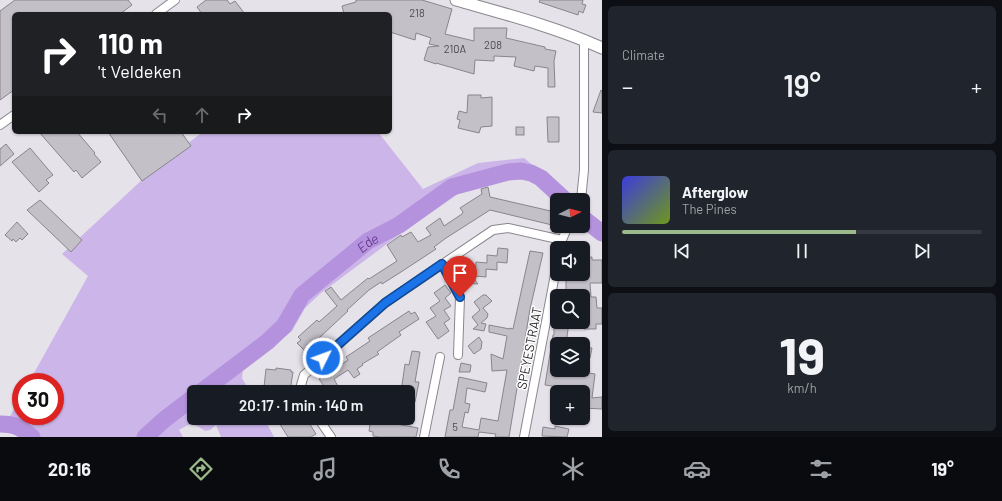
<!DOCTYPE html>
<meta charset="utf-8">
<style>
:root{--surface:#171b24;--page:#20242c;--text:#f1f3f6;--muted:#9ea1a6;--line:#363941;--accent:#9cb98b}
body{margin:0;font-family:Barlow,sans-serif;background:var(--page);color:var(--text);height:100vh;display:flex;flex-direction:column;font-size:15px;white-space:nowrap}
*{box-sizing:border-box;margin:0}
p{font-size:13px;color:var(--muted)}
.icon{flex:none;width:22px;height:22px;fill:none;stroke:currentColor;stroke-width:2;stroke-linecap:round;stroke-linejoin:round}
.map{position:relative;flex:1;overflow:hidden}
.drawer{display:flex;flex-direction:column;gap:6px;padding:6px;background:#0d0f14;width:400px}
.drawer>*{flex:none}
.top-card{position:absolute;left:12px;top:12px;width:380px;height:122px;border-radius:6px;box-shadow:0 1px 3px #0004;background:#202124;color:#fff;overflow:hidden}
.needle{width:26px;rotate:84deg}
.tools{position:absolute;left:550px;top:193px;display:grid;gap:8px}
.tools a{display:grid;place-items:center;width:40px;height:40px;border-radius:6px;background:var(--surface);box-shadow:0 1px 3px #0004;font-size:20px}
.speed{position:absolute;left:12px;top:373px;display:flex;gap:8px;font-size:20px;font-weight:700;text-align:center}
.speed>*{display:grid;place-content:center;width:52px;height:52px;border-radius:50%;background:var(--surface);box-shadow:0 1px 3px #0004;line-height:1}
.speed .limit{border:6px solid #d22;background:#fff;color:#111}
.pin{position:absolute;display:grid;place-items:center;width:34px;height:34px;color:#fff;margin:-41px -17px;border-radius:50% 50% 50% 0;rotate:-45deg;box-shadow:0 0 4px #0007}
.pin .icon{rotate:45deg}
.me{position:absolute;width:44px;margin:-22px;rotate:48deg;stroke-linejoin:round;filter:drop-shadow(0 0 3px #0008)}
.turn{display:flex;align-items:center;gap:14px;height:84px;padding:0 20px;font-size:18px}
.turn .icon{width:52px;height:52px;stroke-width:2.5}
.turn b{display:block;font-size:28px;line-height:34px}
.lanes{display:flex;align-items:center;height:38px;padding:0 20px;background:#0003;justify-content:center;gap:20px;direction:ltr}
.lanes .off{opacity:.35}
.big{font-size:30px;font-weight:600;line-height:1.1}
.drawer .card{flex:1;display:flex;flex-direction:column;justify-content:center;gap:6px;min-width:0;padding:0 14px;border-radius:6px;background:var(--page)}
.drawer .dial{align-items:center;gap:0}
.dial b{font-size:52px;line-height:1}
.song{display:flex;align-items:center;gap:12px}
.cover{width:48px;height:48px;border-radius:6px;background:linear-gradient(135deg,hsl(240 70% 55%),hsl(80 70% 35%))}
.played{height:4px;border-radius:2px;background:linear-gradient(90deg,var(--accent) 65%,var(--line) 65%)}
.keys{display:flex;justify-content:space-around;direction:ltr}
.heat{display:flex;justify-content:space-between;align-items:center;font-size:22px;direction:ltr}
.trip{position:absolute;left:187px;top:385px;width:228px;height:40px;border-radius:6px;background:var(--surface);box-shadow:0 1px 3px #0004;font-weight:600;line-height:40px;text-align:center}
.menu{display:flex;height:64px;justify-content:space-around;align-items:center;background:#090b0e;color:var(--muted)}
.menu .icon{width:28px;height:28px}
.menu .selected{color:var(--accent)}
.menu b{font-size:18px;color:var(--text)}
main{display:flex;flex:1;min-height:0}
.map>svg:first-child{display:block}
.green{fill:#ccb5e9}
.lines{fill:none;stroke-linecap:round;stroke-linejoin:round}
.river{stroke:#b592dd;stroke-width:17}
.building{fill:#c4c0c8;stroke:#88858c}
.street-casing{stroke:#8a878e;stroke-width:10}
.secondary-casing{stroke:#8a878e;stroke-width:13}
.street{stroke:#fff;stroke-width:8}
.secondary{stroke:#fff;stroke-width:11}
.route-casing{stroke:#114b97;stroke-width:10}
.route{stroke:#1a73e8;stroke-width:7}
.labels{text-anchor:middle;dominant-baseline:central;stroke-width:3;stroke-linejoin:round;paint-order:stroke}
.number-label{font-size:11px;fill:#4c4a4e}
.street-label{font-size:13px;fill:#242326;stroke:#fff}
.water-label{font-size:14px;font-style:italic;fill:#693c94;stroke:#fff}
</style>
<main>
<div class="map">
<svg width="602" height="437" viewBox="0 0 602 437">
<rect width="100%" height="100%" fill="#e6e2ea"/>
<g class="green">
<polygon points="203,132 378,132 423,189 478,163 524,158 575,200 557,200 557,205 525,175 458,194 403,232 321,293 305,308 292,331 243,369 242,378 250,392 205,392 200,385 162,415 140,437 38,437 27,426 10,416 21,397 21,416 55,416 55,382 29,382 88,276 62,254 157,166"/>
<path d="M 194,401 L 194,418 L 264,418 L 274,437 L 221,437 L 216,425 L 210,430 L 205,431 C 193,423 192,422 179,430 L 183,437 L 151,437 L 161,426 Z"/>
</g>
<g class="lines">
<g class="river">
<polyline points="584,219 602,233"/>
<path id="s1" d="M 201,392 L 267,342 L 284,326 L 302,295 L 368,241 L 399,225 L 452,187 L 508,172 L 521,171 L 531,173 L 541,178 L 565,200"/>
<path d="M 0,424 C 15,424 20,427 32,437"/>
<polyline points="145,437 165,419 194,397"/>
</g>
</g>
<g class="building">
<polygon points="15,0 128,0 132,5 120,14 14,14 14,90 0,100 0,11"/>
<polygon points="206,0 227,0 230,4 235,1 245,14 202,14 197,7"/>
<polygon points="356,0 422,0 452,9 445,34 474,41 474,28 507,28 506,38 545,47 545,49 556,51 554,61 555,87 548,87 548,68 535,66 534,71 514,66 516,57 494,56 494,61 475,60 474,74 436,63 436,64 424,60 428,47 439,46 429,44 431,38 416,33 415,40 390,32 390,14 344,14 342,6 356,2"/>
<polygon points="540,0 583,0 582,4 586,5 583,13 579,11 578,15 539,2"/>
<polygon points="601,90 602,91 602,113 593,112"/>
<polygon points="468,95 481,95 481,98 492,97 492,126 481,127 479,133 458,128 460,120 457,119 459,111 467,113"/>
<polygon points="547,117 559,117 559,142 548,142"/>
<rect x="516" y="127" width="8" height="8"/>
<polygon points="39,132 77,132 95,153 94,154 101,162 82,178 76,170 74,172"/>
<polygon points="108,132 181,132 191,146 142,181"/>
<polygon points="6,144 14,154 0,166 0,149"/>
<polygon points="30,148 53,175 46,180 49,183 39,192 12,162"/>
<polygon points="488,187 490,197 555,212 552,225 490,210 446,238 434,247 436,249 401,272 382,284 381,282 369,290 347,310 348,311 305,351 297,343 301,340 298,337 317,320 319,322 337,306 325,291 331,287 341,300 368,278 369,279 397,261 387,245 401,235 402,237 411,232 418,242 431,235 426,228 440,218 444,226 462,214 463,212 460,208 482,194 481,189"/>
<polygon points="40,200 82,240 71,252 27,210"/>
<polygon points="17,222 28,234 22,240 20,238 16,242 13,239 12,241 5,235"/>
<polygon points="498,248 508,249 507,263 497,262 497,270 486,269 486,277 475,276 476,262 487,263 487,255 497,256"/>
<polygon points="530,251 543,253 530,309 509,437 495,437 496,434 479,432 478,437 445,437 450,410 453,410 459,377 487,383 485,392 467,388 465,403 470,404 468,413 465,412 462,427 479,430 481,418 498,421 507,370 492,371 491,354 503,359 507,336 489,332 489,325 510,329 510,328 513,329"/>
<polygon points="592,257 592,260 602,260 602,283 590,283 591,297 596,297 597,308 602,308 602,324 596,324 596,329 584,329 583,291 566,292 566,280 571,280 571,278 583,279 583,258"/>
<polygon points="466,269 478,284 465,283"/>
<polygon points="445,285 451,293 445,298 451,306 444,310 450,319 444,323 449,331 438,339 426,322 436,316 430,308 440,301 434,293"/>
<polygon points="483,295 486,295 492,301 483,308 488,314 487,318 481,323 486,324 484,331 473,329 478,325 472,317 480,310 474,302"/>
<polygon points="409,311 411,314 415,312 419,319 399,332 401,335 377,352 379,354 362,364 363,365 357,369 360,374 354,378 348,370 334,379 341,392 328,392 319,379 348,360 346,357 370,341 368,338"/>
<polygon points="554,322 569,322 566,344 557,344 557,370 570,370 595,374 592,398 602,397 602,409 583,408 583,392 573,392 573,389 545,385 553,335 554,335"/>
<polygon points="479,337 482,342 481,349 474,354 468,346"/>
<polygon points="583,347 592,348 590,358 583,357"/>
<polygon points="412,351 420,352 415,382 419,382 415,402 408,401 408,392 401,392 405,364 409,365"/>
<polygon points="461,363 471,365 470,372 459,372"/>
<polygon points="276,368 291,370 291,372 293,372 290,391 288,392 264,387 266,369 276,370"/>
<polygon points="276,418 306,418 316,434 311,437 288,437"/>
<polygon points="371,418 398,418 397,424 418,428 416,437 380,437 373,436 373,432 369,431"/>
<polygon points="555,426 569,429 567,437 542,436 543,427 555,429"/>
</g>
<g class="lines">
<g class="street-casing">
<g id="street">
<polyline points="156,14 175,0"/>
<polyline points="0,125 14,115"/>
<polyline points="581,200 584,170 584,40"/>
<polyline points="560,248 562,240 568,226"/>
<polyline points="442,264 460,297 458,355"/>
<polyline points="299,392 304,375 385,303 493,230 508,228 562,240"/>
<polyline points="318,418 331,437"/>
<polyline points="424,437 440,357"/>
<polyline points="524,437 557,264"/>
</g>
</g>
<g class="secondary-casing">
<path id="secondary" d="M 456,0 C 505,14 556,27 602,48"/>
</g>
<use href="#street" class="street"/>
<use href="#secondary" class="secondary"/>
</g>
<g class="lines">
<g class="route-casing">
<polyline id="route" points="323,358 385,303 442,264 460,297"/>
</g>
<use href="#route" class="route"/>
</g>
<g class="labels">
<g class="number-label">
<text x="417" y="12">218</text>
<text x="493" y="44">208</text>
<text x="455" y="48">210A</text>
<text x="455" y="426">5</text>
</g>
<g class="street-label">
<text transform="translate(529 348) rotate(-79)">SPEYESTRAAT</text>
</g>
<g class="water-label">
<text stroke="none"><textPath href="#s1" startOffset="226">Ede</textPath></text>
</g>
</g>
</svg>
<div class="tools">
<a><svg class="needle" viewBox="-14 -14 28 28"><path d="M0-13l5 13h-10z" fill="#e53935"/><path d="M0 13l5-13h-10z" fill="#9ea1a6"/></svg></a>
<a><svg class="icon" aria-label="sound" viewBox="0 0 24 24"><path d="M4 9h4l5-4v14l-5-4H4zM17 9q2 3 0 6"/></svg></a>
<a><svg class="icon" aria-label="search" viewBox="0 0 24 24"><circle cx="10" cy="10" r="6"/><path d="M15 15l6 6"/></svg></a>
<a><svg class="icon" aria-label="layers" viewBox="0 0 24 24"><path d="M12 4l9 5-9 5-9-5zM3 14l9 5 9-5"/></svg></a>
<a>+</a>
</div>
<div class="speed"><div class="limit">30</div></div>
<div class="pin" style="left:460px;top:297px;background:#d93025"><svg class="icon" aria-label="arrive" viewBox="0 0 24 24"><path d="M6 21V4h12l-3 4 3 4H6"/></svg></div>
<svg class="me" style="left:323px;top:358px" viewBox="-20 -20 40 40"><circle r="17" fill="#1a73e8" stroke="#fff" stroke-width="3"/><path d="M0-11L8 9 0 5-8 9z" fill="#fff"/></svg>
<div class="trip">20:17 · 1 min · 140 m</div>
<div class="top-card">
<div class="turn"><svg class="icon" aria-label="right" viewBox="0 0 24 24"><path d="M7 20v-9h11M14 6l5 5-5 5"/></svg><div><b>110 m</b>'t Veldeken</div></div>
<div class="lanes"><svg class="icon off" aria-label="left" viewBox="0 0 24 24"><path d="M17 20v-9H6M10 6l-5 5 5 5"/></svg><svg class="icon off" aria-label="ahead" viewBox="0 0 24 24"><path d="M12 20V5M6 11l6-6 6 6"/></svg><svg class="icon" aria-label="right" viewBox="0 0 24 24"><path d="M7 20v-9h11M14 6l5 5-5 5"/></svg></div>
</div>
</div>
<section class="drawer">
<div class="card"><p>Climate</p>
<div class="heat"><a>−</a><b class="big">19°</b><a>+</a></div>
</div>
<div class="card">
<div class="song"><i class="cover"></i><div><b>Afterglow</b><p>The Pines</p></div></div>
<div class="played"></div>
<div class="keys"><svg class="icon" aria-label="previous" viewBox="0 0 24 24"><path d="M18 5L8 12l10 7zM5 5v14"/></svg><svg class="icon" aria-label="pause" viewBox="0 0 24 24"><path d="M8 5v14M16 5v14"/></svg><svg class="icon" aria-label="next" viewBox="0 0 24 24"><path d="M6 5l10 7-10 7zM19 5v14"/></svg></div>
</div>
<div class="card dial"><b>19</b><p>km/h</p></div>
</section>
</main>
<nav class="menu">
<b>20:16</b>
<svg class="icon selected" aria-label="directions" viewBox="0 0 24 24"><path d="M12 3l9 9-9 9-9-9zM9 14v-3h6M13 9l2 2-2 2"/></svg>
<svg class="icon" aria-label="music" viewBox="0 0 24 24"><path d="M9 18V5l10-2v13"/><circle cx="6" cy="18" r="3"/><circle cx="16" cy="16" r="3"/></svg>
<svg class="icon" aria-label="phone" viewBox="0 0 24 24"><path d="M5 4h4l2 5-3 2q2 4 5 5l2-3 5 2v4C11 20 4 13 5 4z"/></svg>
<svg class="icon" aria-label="climate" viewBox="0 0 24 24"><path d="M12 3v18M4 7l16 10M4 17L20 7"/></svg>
<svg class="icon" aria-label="car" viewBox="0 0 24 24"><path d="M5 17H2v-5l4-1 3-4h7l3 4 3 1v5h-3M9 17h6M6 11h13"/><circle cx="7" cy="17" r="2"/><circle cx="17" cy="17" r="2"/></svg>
<svg class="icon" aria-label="filters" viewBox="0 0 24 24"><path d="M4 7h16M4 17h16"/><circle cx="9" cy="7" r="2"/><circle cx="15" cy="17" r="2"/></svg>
<b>19°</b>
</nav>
